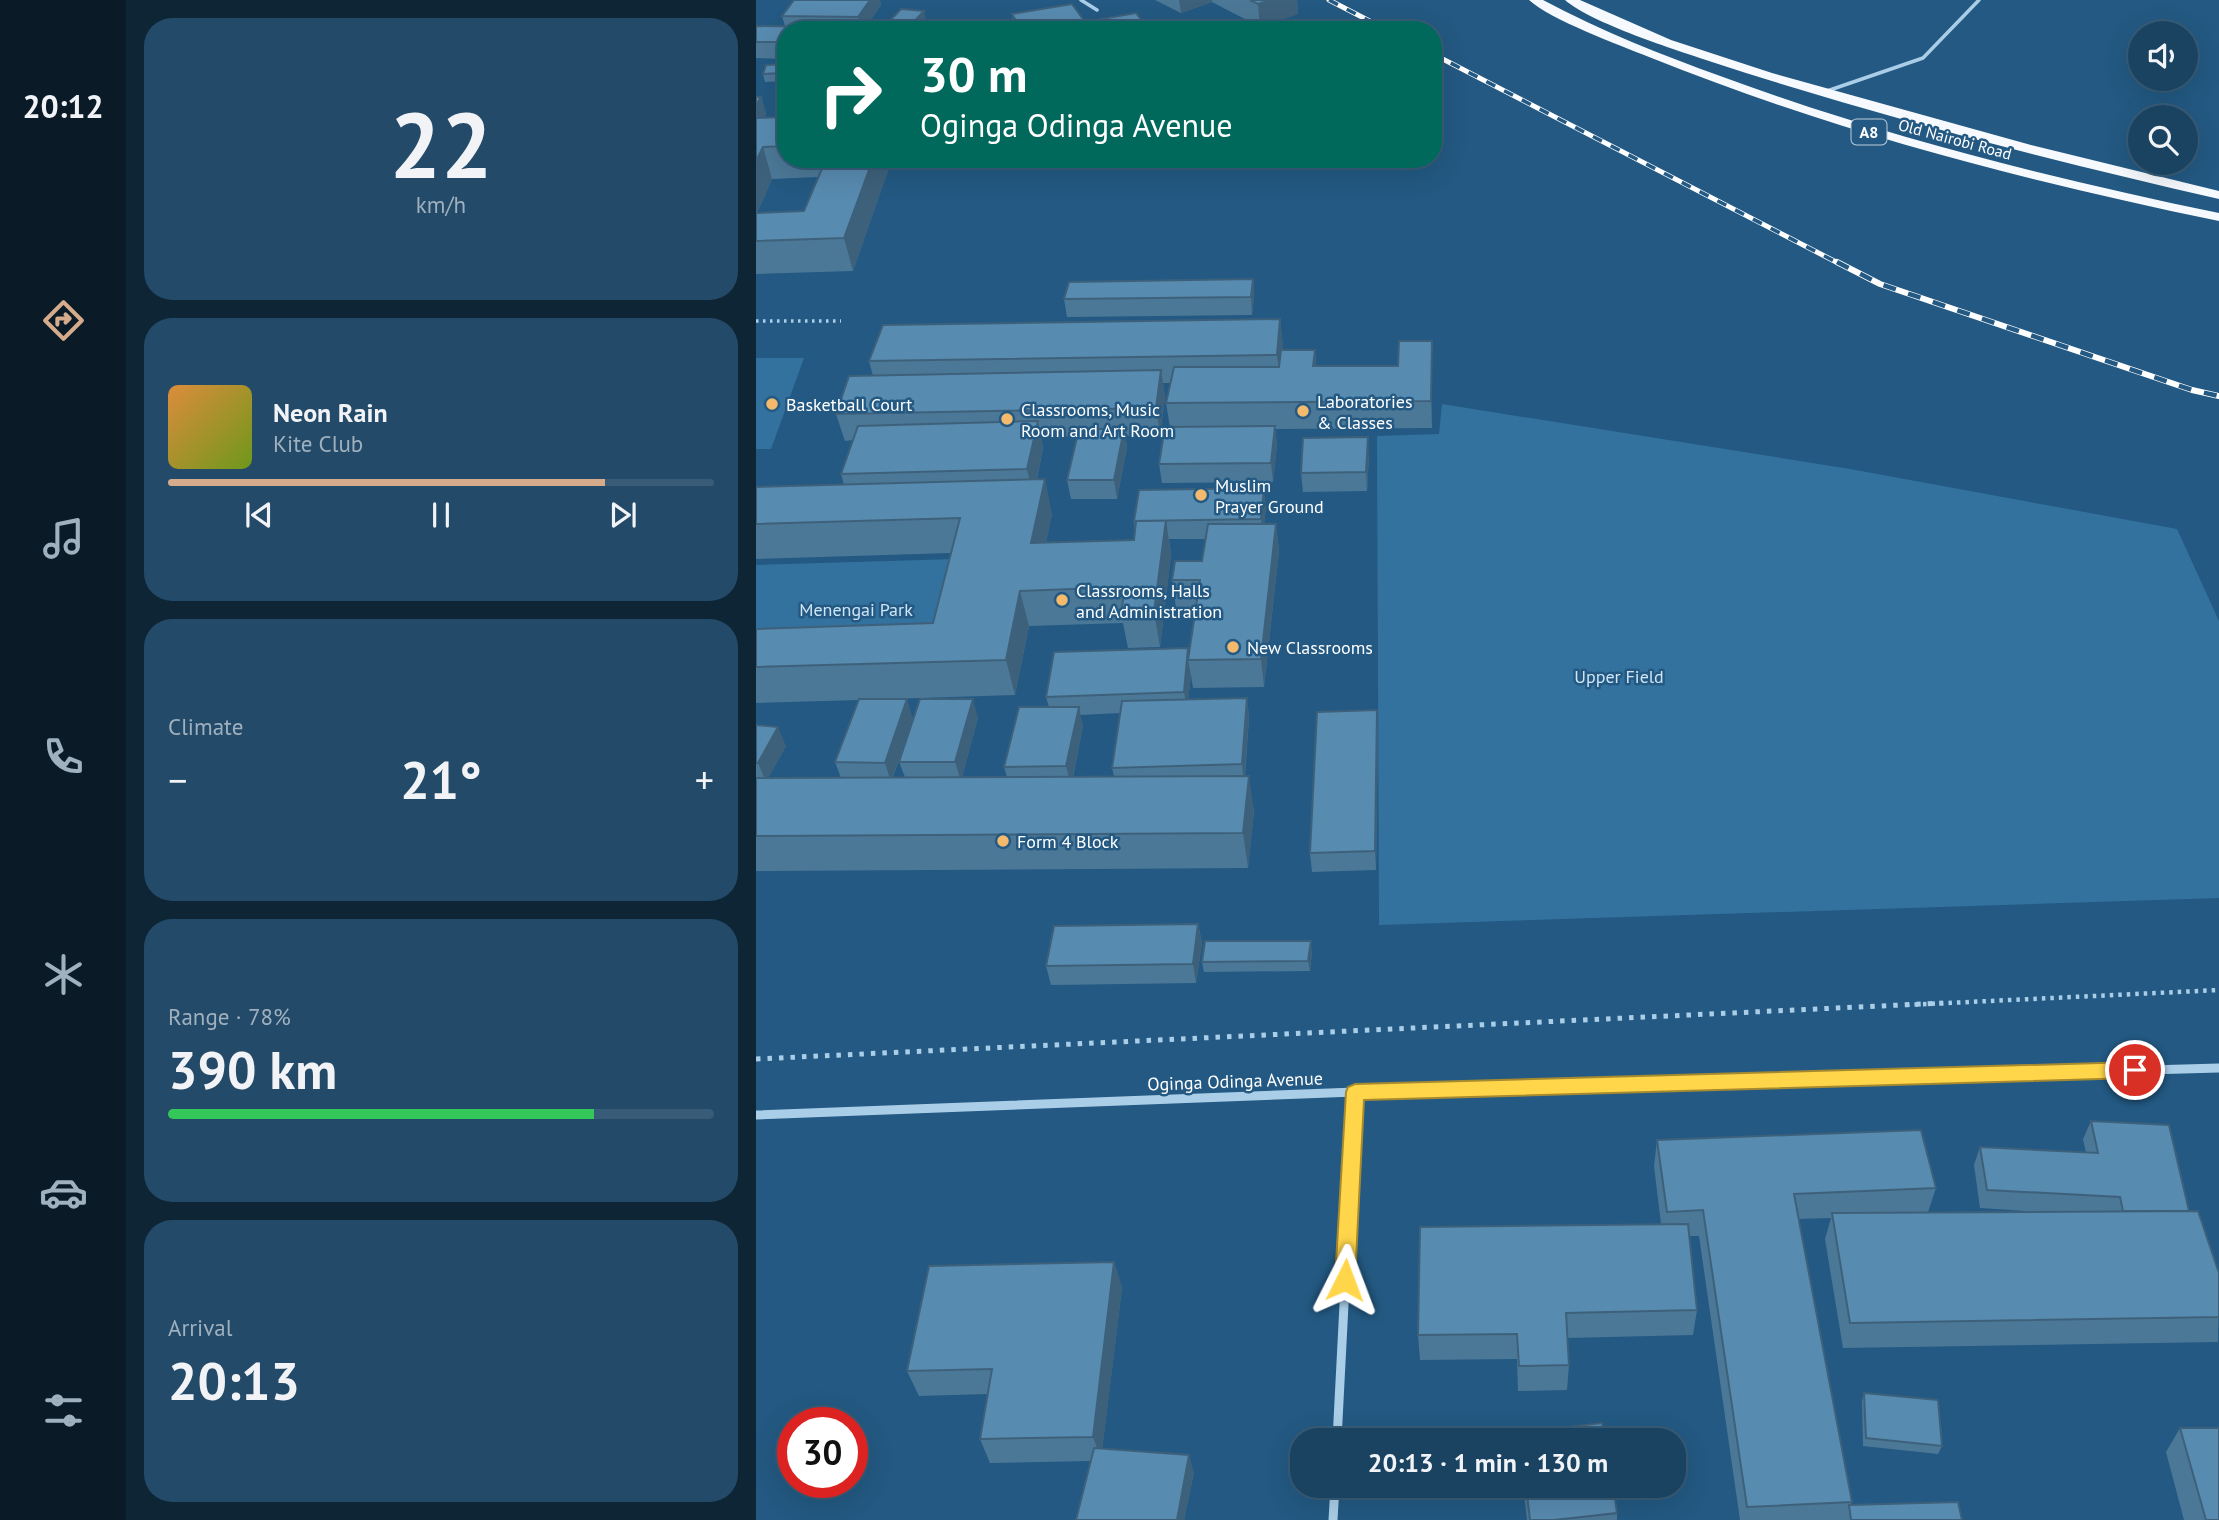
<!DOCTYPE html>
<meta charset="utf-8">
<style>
:root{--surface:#1a4362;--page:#234a68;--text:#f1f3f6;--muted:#9fb0be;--line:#385c77;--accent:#d6ab8b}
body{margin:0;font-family:"PT Sans",sans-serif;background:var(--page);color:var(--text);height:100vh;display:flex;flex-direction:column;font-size:26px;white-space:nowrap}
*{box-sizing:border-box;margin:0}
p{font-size:23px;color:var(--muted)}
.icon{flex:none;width:38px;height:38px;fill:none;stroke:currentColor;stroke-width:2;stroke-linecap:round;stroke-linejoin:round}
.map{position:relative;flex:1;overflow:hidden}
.details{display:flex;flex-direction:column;gap:18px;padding:18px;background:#0e2536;width:630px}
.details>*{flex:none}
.guide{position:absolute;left:21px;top:21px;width:665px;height:147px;border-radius:28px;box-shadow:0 7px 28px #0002,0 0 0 2px var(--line);background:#00695c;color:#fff;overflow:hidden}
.controls{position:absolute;left:1372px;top:21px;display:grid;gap:14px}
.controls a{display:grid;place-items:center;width:70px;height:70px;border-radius:50%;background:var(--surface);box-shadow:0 7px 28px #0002,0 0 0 2px var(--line);font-size:35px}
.speed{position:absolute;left:21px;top:1407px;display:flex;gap:14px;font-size:35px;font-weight:700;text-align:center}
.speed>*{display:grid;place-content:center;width:91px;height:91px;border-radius:50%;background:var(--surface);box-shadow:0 7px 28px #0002,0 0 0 2px var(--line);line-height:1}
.speed .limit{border:10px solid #d22;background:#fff;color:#111}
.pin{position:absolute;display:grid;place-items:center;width:60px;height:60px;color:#fff;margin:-30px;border:4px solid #fff;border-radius:50%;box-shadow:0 2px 7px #0007}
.me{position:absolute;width:77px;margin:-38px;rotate:3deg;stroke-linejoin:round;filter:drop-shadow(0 0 5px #0008)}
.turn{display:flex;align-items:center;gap:24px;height:147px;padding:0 28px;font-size:32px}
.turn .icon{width:91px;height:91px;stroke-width:2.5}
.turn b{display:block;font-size:49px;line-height:60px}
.big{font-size:52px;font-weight:600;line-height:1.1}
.details .card{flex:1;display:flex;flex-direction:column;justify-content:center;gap:10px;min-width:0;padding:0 24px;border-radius:28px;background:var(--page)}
.details .dial{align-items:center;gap:0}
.dial b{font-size:91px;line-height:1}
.song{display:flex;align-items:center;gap:21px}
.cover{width:84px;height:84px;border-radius:10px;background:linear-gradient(135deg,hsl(30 70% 55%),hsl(80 70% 35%))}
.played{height:7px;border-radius:4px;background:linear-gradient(90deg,var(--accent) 80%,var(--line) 80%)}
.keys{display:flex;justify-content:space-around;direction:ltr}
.heat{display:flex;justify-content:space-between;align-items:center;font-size:38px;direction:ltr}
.charge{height:10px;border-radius:5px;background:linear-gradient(90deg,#34c759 78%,var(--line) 0)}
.trip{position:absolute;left:534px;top:1428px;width:396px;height:70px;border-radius:28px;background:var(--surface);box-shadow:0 7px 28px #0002,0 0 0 2px var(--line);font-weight:600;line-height:70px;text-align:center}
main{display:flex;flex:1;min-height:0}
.dock{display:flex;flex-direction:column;width:126px;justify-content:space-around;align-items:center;background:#0a1b27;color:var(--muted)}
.dock .icon{width:49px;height:49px}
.dock .current{color:var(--accent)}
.dock b{font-size:32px;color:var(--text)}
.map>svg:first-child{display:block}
.green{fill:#33729e}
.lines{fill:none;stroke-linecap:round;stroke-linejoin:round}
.path-far2{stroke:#aacee8;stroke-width:3.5;stroke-dasharray:2.5 4.5;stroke-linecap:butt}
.path-far1{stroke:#aacee8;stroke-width:4.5;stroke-dasharray:3.5 5;stroke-linecap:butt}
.path{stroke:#aacee8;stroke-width:5;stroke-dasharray:4.5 7;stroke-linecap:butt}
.service{stroke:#aacee8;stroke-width:3.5}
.minor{stroke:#aacee8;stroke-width:9}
.trunk{fill:#f6fafe;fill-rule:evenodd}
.rail-far1-casing{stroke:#fff;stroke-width:5}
.rail-casing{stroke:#fff;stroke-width:6}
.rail-far1{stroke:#235982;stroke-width:3.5;stroke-dasharray:10;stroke-linecap:butt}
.rail{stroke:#235982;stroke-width:4.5;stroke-dasharray:13;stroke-linecap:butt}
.wall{fill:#4c7897;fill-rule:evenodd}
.shaded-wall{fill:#3e617b}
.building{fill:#588bb0;stroke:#3e617b;stroke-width:2}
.route{fill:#ffd54a;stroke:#a68a30;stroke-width:2}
.poi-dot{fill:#f3ba6d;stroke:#235982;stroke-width:2.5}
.labels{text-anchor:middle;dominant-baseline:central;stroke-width:5;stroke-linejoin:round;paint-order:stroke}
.shield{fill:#235982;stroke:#bdcdda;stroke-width:2}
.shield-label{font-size:16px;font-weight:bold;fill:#fff}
.far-street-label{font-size:16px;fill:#fff;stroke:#235982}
.poi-label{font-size:18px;fill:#fff;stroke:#235982;text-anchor:start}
.park-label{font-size:18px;fill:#cee5f6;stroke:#235982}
.street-label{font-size:18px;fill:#fff;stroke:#235982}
</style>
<main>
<nav class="dock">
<b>20:12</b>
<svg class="icon current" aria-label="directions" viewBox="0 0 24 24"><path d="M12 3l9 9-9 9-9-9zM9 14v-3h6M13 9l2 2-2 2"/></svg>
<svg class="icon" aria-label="music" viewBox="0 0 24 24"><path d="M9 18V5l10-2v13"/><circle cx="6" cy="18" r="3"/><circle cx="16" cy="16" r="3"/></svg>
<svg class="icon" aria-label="phone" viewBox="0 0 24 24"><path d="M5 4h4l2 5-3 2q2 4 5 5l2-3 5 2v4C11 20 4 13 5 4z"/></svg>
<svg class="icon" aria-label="climate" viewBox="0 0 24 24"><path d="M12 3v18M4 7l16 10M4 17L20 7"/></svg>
<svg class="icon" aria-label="car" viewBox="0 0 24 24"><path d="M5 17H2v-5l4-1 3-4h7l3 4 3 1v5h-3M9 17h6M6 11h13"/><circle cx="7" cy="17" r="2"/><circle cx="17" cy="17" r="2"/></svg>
<svg class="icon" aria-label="filters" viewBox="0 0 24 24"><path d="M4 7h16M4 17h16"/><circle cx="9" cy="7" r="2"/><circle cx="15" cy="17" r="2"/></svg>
</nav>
<section class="details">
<div class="card dial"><b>22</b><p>km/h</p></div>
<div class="card">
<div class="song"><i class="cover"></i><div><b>Neon Rain</b><p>Kite Club</p></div></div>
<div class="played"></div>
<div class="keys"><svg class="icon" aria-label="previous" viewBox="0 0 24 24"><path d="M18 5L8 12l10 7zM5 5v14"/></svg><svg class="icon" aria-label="pause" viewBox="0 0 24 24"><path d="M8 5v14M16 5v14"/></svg><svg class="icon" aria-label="next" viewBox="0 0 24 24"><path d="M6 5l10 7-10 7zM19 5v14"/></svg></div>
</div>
<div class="card"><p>Climate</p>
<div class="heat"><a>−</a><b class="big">21°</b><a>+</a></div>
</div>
<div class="card"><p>Range · 78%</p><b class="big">390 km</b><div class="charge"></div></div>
<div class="card"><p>Arrival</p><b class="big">20:13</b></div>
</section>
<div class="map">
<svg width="1463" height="1520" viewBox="0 0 1463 1520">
<rect width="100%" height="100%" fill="#235982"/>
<g class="green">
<polygon points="0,358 48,358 15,449 0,449"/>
<polygon points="686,404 1094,469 1421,529 1463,621 1463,898 623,925 621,436 683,434"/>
<polygon points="199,559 174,654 0,660 0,565"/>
</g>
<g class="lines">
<polyline class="path-far2" points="0,321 85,321"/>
<polyline class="path-far1" points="1150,1005 1463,990"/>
<polyline class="path" points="0,1059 1187,1003"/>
<g class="service">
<polyline points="325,0 341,10"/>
<polyline points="1071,91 1167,58 1223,0"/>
</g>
<g class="minor">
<polyline points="0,1115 599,1092 1463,1068"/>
<polyline points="581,1440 599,1092"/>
<polyline points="577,1520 579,1486"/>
</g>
<g class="trunk">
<path d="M 773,0 L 787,0 C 845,31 906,55 967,77 C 1129,137 1295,178 1463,213 L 1463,221 C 1269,181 1077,131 893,57 C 863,45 795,20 773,0 Z"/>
<path d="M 809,0 L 824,0 L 915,40 L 1016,73 L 1275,145 L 1463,191 L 1463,199 C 1292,160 1122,116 956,62 C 920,50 835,23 809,0 Z"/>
</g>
<g class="rail-far1-casing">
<g id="rail-far1">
<polyline points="573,0 631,30"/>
<polyline points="677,54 1084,264"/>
</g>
</g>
<g class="rail-casing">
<polyline id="rail" points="1081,262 1124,284 1436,390 1463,396"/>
</g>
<use href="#rail-far1" class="rail-far1"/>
<use href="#rail" class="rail"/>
</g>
<g class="wall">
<polygon points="38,0 124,0 125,5 108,30 30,30 30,59 0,58 0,26 29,26 26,16"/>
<polygon points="399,0 541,0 542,14 504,27 456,2 425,13"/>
<polygon points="256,14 329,22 258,25"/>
<polygon points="30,64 29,81 9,82 7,74"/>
<path d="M 0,97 L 5,97 L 10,113 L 8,118 L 30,117 L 30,159 L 136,159 L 97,271 L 0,274 ZM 62,177 L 48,211 L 1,213 L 16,179 Z"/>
<polygon points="497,279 498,297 496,315 311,317 308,299"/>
<path d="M 524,319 L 527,350 L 559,350 L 560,366 L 676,367 L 676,428 L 519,429 L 521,445 L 517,482 L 406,483 L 403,464 L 414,427 L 410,403 L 415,383 L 407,383 L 409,397 L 404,435 L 369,436 L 371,447 L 361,499 L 315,499 L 311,480 L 321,436 L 285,437 L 287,448 L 281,479 L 296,514 L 290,542 L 378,540 L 379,529 L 378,521 L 510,506 L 508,524 L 520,524 L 523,551 L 508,687 L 437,688 L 435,675 L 432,700 L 491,698 L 493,718 L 489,776 L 498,811 L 492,868 L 0,871 L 0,725 L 30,746 L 12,778 L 85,778 L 79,762 L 103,700 L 0,703 L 0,629 L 177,623 L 195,553 L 0,559 L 0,487 L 88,485 L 85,474 L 97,440 L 89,441 L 80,414 L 117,376 L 113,361 ZM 413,539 L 450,539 L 446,561 L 416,580 L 420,608 L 440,608 L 433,653 L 432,648 L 290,697 L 293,707 L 248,767 L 251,777 L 206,777 L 222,718 L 157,718 L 132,699 L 259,695 L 273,626 L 367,623 L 372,648 L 404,647 L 415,555 ZM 364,713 L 356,768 L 358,776 L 317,777 L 327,726 L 324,715 ZM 155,727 L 143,762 L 149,777 L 137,777 Z"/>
<polygon points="613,456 611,491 547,492 545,473"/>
<polygon points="622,729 620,870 556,872 554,853"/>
<polygon points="442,924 446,943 440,983 295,985 290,966"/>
<polygon points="556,951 554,971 448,972 446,962"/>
<polygon points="1335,1121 1433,1211 1463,1273 1462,1342 1087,1348 1069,1239 1075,1218 1043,1219 1096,1502 1095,1505 1206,1520 984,1520 943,1236 933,1236 941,1310 937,1335 811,1338 813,1365 811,1390 762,1391 761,1359 664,1360 662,1335 905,1224 898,1166 901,1140 1180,1188 1172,1212 1285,1212 1224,1208 1218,1165 1224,1147 1330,1153 1327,1139"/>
<polygon points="358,1262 366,1288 346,1449 438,1472 428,1520 320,1520 335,1461 234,1463 224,1439 232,1394 163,1396 151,1371"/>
<polygon points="1108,1393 1186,1446 1182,1454 1107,1446 1106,1401"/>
<polygon points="1424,1428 1463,1520 1428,1520 1410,1452"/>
<polygon points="767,1486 857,1486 861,1513 861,1520 771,1520"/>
</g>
<g class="shaded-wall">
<polygon points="114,0 124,0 125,5 108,30 106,30 102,17"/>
<polygon points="423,0 456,0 456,2 425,13"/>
<polygon points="514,0 541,0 542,14 504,27 502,4"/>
<polygon points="168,11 172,27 169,30 153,30 152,28"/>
<polygon points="30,65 29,81 27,73"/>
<polygon points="5,97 10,113 0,132 0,106"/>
<polygon points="7,147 16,179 0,215 0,161"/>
<polygon points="117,159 136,159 97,271 88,238"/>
<polygon points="497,279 498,297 496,315 495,297"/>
<polygon points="524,319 527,345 524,381 521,355"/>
<polygon points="676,341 676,428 675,401"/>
<polygon points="559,350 561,376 557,366"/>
<polygon points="405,370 409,397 404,435 400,408"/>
<polygon points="282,421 287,448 277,496 271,469"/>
<polygon points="519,426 521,445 517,482 515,463"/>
<polygon points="368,429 371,447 361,499 358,480"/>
<polygon points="612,437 613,456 611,491 610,472"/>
<polygon points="289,479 296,514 283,578 275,543"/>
<polygon points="508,488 510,506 507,538 505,519"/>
<polygon points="410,520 415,555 404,647 398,612"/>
<polygon points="520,524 523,551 508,687 505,659"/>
<polygon points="264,591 273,626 259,695 250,660"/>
<polygon points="432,648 434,660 432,660 435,675 431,711 428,692"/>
<polygon points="491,698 493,718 488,783 486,764"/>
<polygon points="151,699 157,719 135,782 129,763"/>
<polygon points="217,699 222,718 205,781 199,762"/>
<polygon points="323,707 327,726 315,785 310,766"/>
<polygon points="621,710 622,729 620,870 619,851"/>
<polygon points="22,727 30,746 10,782 2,763"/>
<polygon points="493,776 498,811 492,868 487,833"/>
<polygon points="442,924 446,943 440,983 437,964"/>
<polygon points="555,941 556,951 554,971 552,961"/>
<polygon points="358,1262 366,1288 345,1460 337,1437"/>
<polygon points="433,1455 438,1472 428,1520 421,1520"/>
</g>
<g class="building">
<polygon points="38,0 114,0 102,17 26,16"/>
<polygon points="494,0 514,0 502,4"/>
<polygon points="316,4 329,22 380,13 393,30 228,30 262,24 256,14"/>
<polygon points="145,9 168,11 152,28 168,29 125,30"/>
<polygon points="0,26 61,27 59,30 30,30 30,42 0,42"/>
<polygon points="30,64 27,73 7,74 10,65"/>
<polygon points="0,97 5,97 0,106"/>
<polygon points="30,117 30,146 7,147 0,161 0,118"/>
<polygon points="70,159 117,159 88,238 0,241 0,213 48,211"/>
<polygon points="497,279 495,297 308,299 313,282"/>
<polygon points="524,319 521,355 113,361 127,325"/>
<polygon points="643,341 676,341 675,401 410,403 418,367 523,367 525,350 559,350 557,366 642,366"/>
<polygon points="405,370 400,408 80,414 93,376"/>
<polygon points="282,421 271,469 85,474 102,426"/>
<polygon points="519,426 515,463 403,464 409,427"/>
<polygon points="323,429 368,429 358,480 311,480"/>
<polygon points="612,437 610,472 545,473 547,438"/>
<polygon points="289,479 275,543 378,540 380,521 410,520 398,612 365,613 369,587 264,591 250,660 0,667 0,629 177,623 204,518 0,524 0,487"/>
<polygon points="508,488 505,519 378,521 383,490"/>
<polygon points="452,524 520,524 505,659 432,660 444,580 416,580 419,561 446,561"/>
<polygon points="432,648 428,692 290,697 298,652"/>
<polygon points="491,698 486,764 356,768 366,701"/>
<polygon points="103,699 151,699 129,763 79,762"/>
<polygon points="164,699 217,699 199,762 143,762"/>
<polygon points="263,707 323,707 310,766 248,767"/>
<polygon points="621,710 619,851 554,853 561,712"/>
<polygon points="0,725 22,727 2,763 0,763"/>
<polygon points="493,776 487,833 0,836 0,778"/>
<polygon points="442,924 437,964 290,966 298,926"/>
<polygon points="449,941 555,941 552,961 446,962"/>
<polygon points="1335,1121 1413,1125 1433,1211 1367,1211 1364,1197 1231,1190 1224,1147 1342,1153"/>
<polygon points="1165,1130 1180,1188 1038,1194 1096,1502 991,1507 947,1210 911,1212 901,1140"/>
<polygon points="1442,1211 1463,1273 1463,1317 1094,1323 1076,1213"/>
<polygon points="932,1224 941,1310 810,1313 813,1365 763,1366 761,1334 662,1335 664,1227"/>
<polygon points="358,1262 337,1437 224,1439 236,1369 151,1371 173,1266"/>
<polygon points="1108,1393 1182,1400 1186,1446 1110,1438"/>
<polygon points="846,1423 849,1440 763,1440 762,1433"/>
<polygon points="1424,1428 1463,1428 1463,1520 1450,1520"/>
<polygon points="338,1448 433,1455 421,1520 320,1520"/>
<polygon points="770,1486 857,1486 861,1513 798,1520 774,1520"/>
<polygon points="1202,1502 1206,1520 1095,1520 1093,1505"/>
</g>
<polygon class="route" points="1379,1062 1386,1064 1389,1070 1386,1075 1379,1078 608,1100 599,1280 596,1286 589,1289 582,1286 579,1280 590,1092 592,1087 599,1084"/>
<g class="poi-dot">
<circle cx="16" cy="404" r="7"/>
<circle cx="547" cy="411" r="7"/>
<circle cx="251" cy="419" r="7"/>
<circle cx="445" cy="495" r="7"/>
<circle cx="306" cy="600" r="7"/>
<circle cx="477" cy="647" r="7"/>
<circle cx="247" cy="841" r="7"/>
</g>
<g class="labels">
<rect class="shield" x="1095.5" y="119.5" width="35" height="25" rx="5"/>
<g class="shield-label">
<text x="1113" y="132">A8</text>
</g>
<g class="far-street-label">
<text transform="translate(1199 139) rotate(15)">Old Nairobi Road</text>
</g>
<g class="poi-label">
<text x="561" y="401">Laboratories<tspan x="561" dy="21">&amp; Classes</tspan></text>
<text x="30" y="404">Basketball Court</text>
<text x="265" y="409">Classrooms, Music<tspan x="265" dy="21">Room and Art Room</tspan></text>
<text x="459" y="485">Muslim<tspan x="459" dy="21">Prayer Ground</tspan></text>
<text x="320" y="590">Classrooms, Halls<tspan x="320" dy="21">and Administration</tspan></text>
<text x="491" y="647">New Classrooms</text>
<text x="261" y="841">Form 4 Block</text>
</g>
<g class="park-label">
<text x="100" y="609">Menengai Park</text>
<text x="863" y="676">Upper Field</text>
</g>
<g class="street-label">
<text transform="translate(479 1081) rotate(-2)">Oginga Odinga Avenue</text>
</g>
</g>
</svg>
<div class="controls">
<a><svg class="icon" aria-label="sound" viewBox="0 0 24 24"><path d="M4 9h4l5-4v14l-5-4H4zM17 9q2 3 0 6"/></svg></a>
<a><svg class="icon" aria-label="search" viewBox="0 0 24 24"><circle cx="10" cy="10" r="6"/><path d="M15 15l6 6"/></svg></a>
</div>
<div class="speed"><div class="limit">30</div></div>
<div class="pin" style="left:1379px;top:1070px;background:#d93025"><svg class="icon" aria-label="arrive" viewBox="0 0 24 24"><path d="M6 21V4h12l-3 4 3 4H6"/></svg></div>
<svg class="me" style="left:589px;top:1280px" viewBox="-20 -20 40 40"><path d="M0-17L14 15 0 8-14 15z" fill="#ffd54a" stroke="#fff" stroke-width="4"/></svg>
<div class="trip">20:13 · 1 min · 130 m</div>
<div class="guide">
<div class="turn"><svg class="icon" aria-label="right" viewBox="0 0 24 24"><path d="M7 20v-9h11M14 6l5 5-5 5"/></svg><div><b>30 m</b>Oginga Odinga Avenue</div></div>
</div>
</div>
</main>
